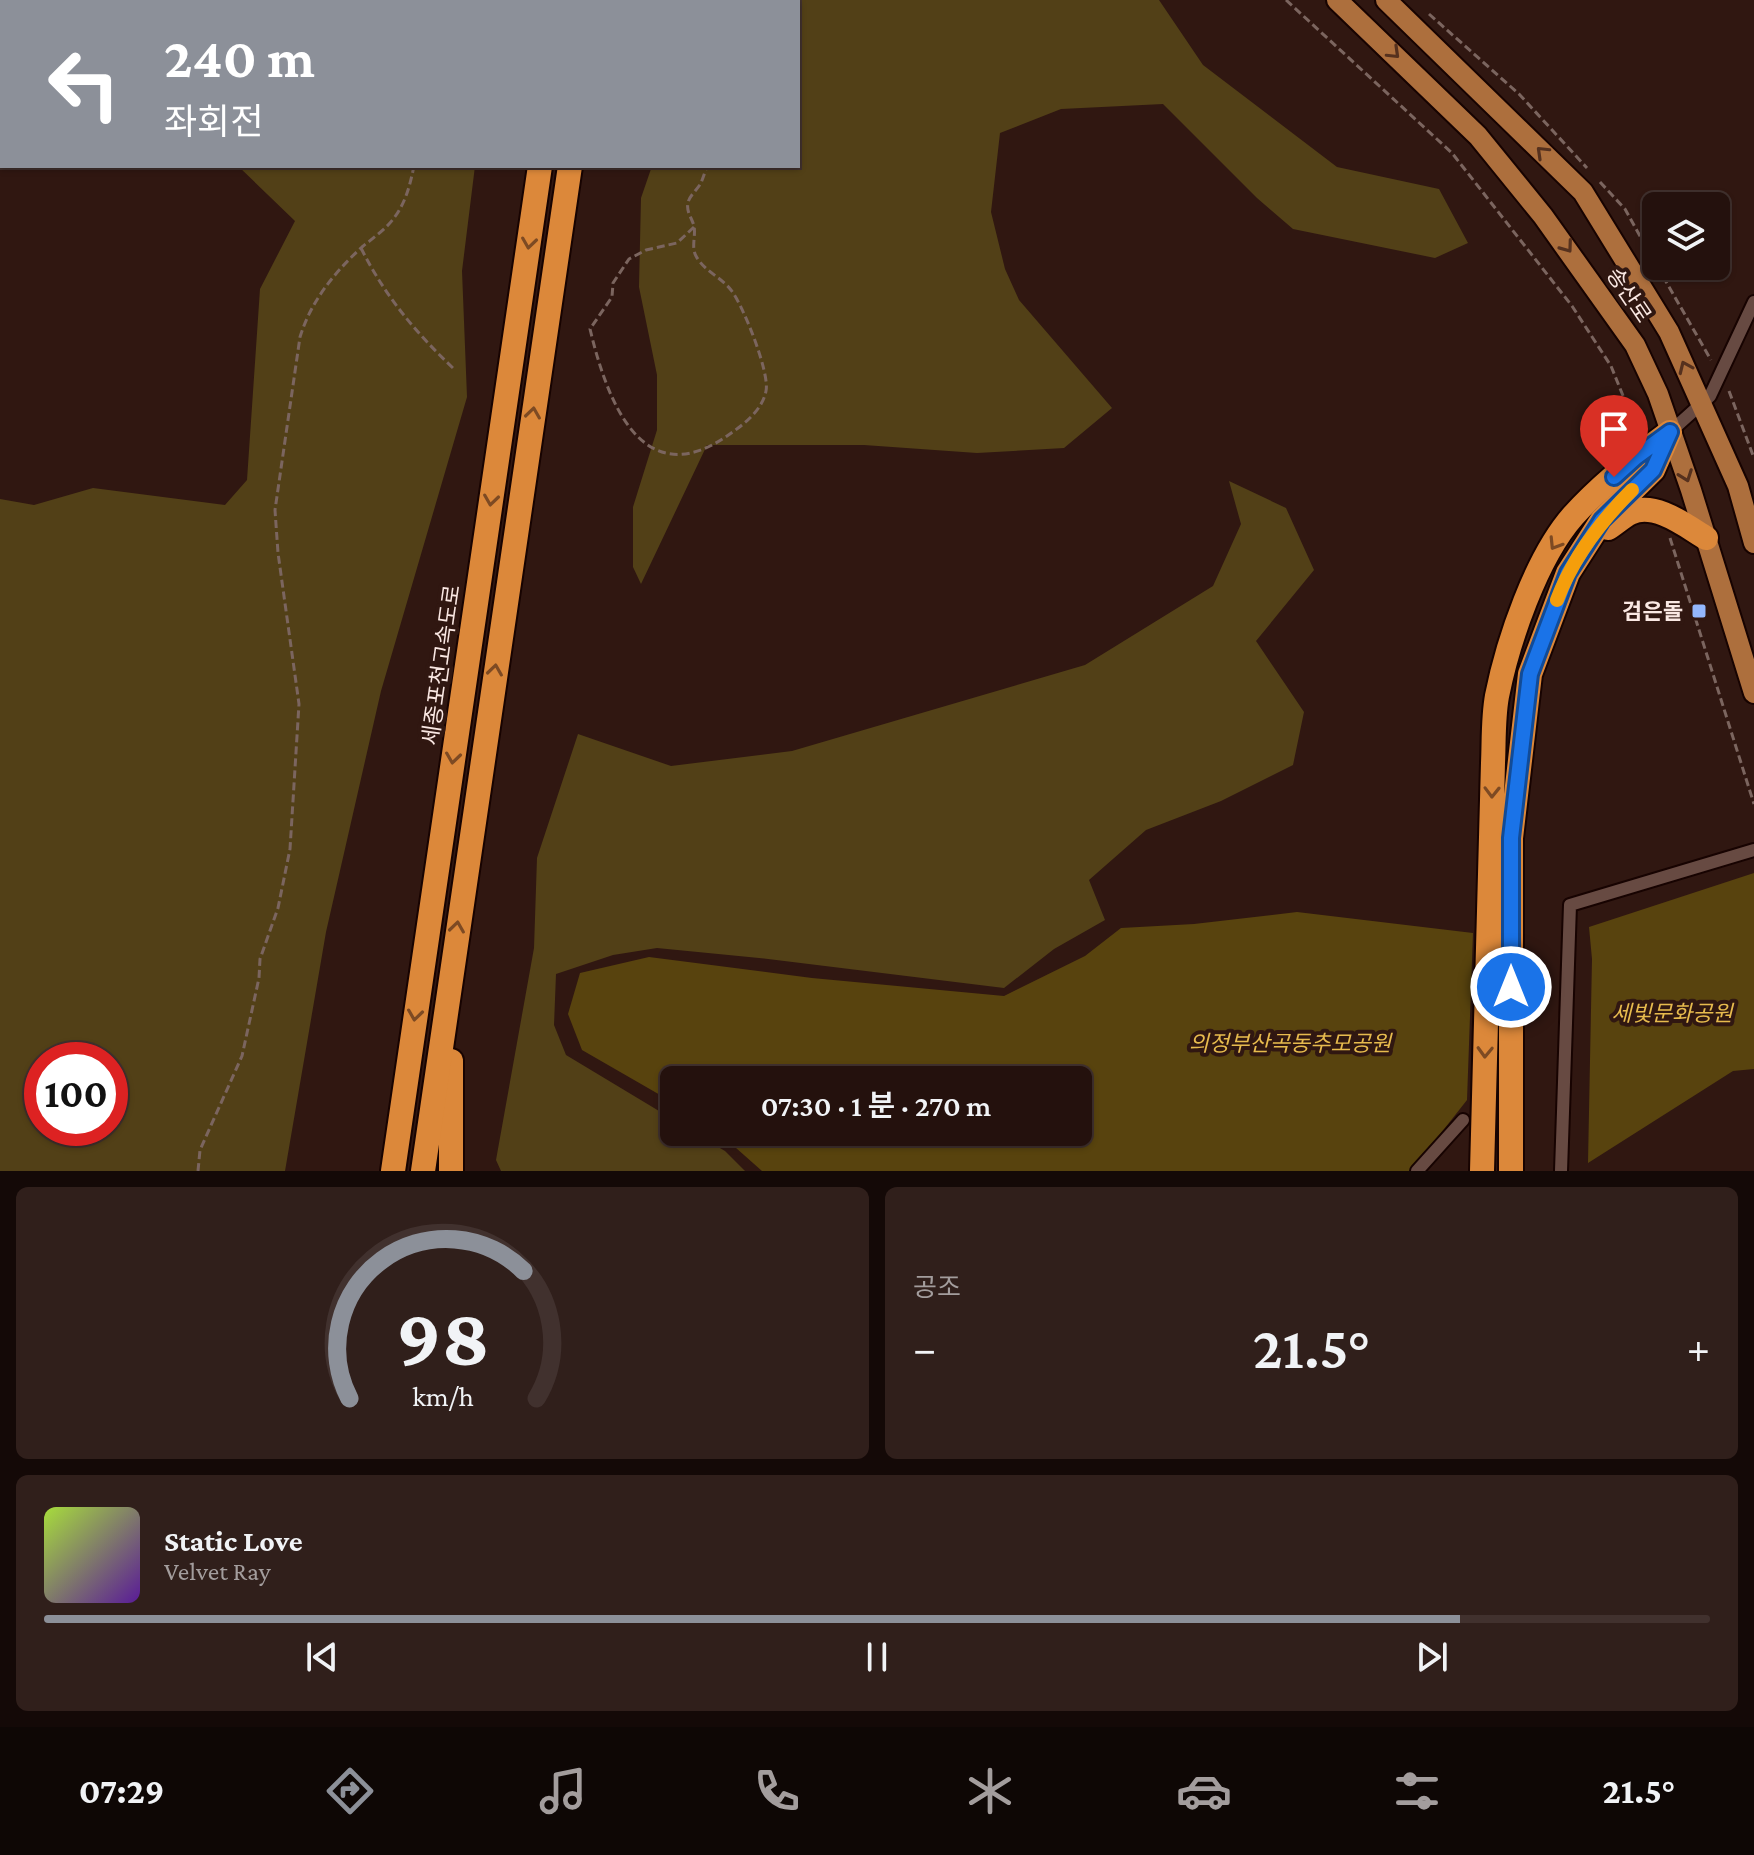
<!DOCTYPE html>
<html lang="ko">
<meta charset="utf-8">
<style>
:root{--surface:#24110d;--page:#301f1b;--text:#f1f3f6;--muted:#a39d9d;--line:#41312e;--accent:#8c9099}
body{margin:0;font-family:"Crimson Pro","Noto Sans KR",serif;background:var(--page);color:var(--text);height:100vh;display:flex;flex-direction:column;font-size:30px;white-space:nowrap}
*{box-sizing:border-box;margin:0}
p{font-size:26px;color:var(--muted)}
.icon{flex:none;width:44px;height:44px;fill:none;stroke:currentColor;stroke-width:2;stroke-linecap:round;stroke-linejoin:round}
.map{position:relative;height:1171px;overflow:hidden}
.sheet{display:flex;flex-direction:column;gap:16px;padding:16px;background:#140907;flex:1}
.sheet>*{flex:none}
.guide{position:absolute;left:0px;top:0px;width:800px;height:168px;box-shadow:0 2px 6px #0004,0 0 0 2px var(--line);background:#8c9099;color:#fff;overflow:hidden}
.tools{position:absolute;left:1642px;top:192px;display:grid;gap:16px}
.tools a{display:grid;place-items:center;width:88px;height:88px;border-radius:12px;background:var(--surface);box-shadow:0 2px 6px #0004,0 0 0 2px var(--line);font-size:40px}
.speed{position:absolute;left:24px;top:1042px;display:flex;gap:16px;font-size:40px;font-weight:700;text-align:center}
.speed>*{display:grid;place-content:center;width:104px;height:104px;border-radius:50%;background:var(--surface);box-shadow:0 2px 6px #0004,0 0 0 2px var(--line);line-height:1}
.speed .limit{border:12px solid #d22;background:#fff;color:#111}
.pin{position:absolute;display:grid;place-items:center;width:68px;height:68px;color:#fff;margin:-82px -34px;border-radius:50% 50% 50% 0;rotate:-45deg;box-shadow:0 0 8px #0007}
.pin .icon{rotate:45deg}
.me{position:absolute;width:88px;margin:-44px;rotate:0deg;stroke-linejoin:round;filter:drop-shadow(0 0 6px #0008)}
.turn{display:flex;align-items:center;gap:28px;height:168px;padding:0 32px;font-size:36px}
.turn .icon{width:104px;height:104px;stroke-width:2.5}
.turn b{display:block;font-size:56px;line-height:68px}
.big{font-size:60px;font-weight:600;line-height:1.1}
.sheet .widget{flex:1;display:flex;flex-direction:column;justify-content:center;gap:12px;min-width:0;padding:0 28px;border-radius:12px;background:var(--page)}
.sheet .dial{align-items:center;gap:0}
.dial svg{height:208px;overflow:visible;fill:none;stroke:var(--line);stroke-width:7;stroke-linecap:round;text-anchor:middle}
.dial text{fill:var(--text);stroke:none}
.song{display:flex;align-items:center;gap:24px}
.cover{width:96px;height:96px;border-radius:12px;background:linear-gradient(135deg,hsl(80 70% 55%),hsl(270 70% 35%))}
.played{height:8px;border-radius:4px;background:linear-gradient(90deg,var(--accent) 85%,var(--line) 85%)}
.keys{display:flex;justify-content:space-around;direction:ltr}
.heat{display:flex;justify-content:space-between;align-items:center;font-size:44px;direction:ltr}
.sheet .tiles{flex:1;display:grid;gap:16px;grid-template-columns:1fr 1fr}
.widget:last-child{grid-column:span 2}
.trip{position:absolute;left:660px;top:1066px;width:432px;height:80px;border-radius:12px;background:var(--surface);box-shadow:0 2px 6px #0004,0 0 0 2px var(--line);font-weight:600;line-height:80px;text-align:center}
.dock{display:flex;height:128px;justify-content:space-around;align-items:center;background:#0e0705;color:var(--muted)}
.dock .icon{width:56px;height:56px}
.dock .current{color:var(--accent)}
.dock b{font-size:36px;color:var(--text)}
.map>svg:first-child{display:block}
.green{fill:#58430e}
.forest{fill:#524017;fill-rule:evenodd}
.lines{fill:none;stroke-linecap:round;stroke-linejoin:round}
.minor-casing{stroke:#170301;stroke-width:16}
.primary-casing{stroke:#170301;stroke-width:24}
.motorway-casing{stroke:#170301;stroke-width:28}
.path{stroke:#7b655f;stroke-width:3;stroke-dasharray:8 4;stroke-linecap:butt}
.minor{stroke:#674a42;stroke-width:12}
.primary{stroke:#ad6f3d;stroke-width:20}
.motorway{stroke:#dc883a;stroke-width:24}
.oneway{stroke:#56311e}
.oneway2{stroke:#7d4a23}
.route-casing{stroke:#114b97;stroke-width:20}
.route{stroke:#1a73e8;stroke-width:14}
.slow{stroke:#f59e0b;stroke-width:14}
.poi-dot{fill:#93b7fd;stroke:#301711;stroke-width:3}
.labels{text-anchor:middle;dominant-baseline:central;stroke-width:8;stroke-linejoin:round;paint-order:stroke}
.street-label{font-size:22px;fill:#fae8e3;stroke:#301711}
.poi-label{font-size:22px;font-weight:bold;fill:#fae8e3;stroke:#301711;text-anchor:end}
.park-label{font-size:22px;font-style:italic;fill:#e7bb4e;stroke:#301711}
</style>
<div class="map">
<svg width="1754" height="1171" viewBox="0 0 1754 1171">
<rect width="100%" height="100%" fill="#301711"/>
<g class="green">
<polygon points="1754,873 1754,1069 1733,1071 1588,1163 1592,959 1589,927"/>
<polygon points="1297,912 1473,933 1467,1100 1411,1171 762,1171 718,1132 1078,1132 1078,1080 674,1080 674,1103 582,1050 568,1014 580,973 649,957 812,978 1004,996 1085,956 1121,928 1194,924"/>
</g>
<g class="forest">
<polygon points="319,0 523,0 321,2"/>
<polygon points="712,0 1159,0 1203,65 1337,167 1439,189 1468,243 1435,258 1293,229 1257,198 1163,104 1061,109 1000,133 991,212 1005,269 1019,300 1112,408 1064,448 977,453 864,445 707,445 641,584 633,567 633,507 657,430 657,375 639,287 641,198 652,166 798,166 798,2"/>
<path d="M 238,166 L 475,166 L 462,271 L 467,397 L 381,691 L 326,932 L 285,1171 L 0,1171 L 0,499 L 34,505 L 93,488 L 225,505 L 247,480 L 260,289 L 295,221 ZM 42,1060 L 110,1060 L 110,1128 L 42,1128 Z"/>
<polygon points="1229,481 1286,508 1314,570 1256,641 1304,712 1293,765 1221,801 1146,830 1089,880 1105,920 1054,949 1004,988 759,958 657,948 613,955 556,974 554,1025 566,1055 674,1120 674,1132 693,1132 725,1151 745,1171 501,1171 496,1160 534,948 537,858 578,734 671,766 792,751 1085,665 1213,586 1241,524"/>
</g>
<g class="lines">
<g class="minor-casing">
<g id="minor">
<polyline points="1670,432 1710,396 1754,302"/>
<polyline points="1417,1171 1463,1120"/>
<polyline points="1561,1171 1570,905 1754,850"/>
</g>
</g>
<g class="primary-casing">
<g id="primary">
<polyline points="1337,0 1478,136 1543,216 1635,345 1658,394 1691,490 1754,693"/>
<polyline points="1386,0 1583,192 1669,332 1738,486 1754,543"/>
</g>
</g>
<g class="motorway-casing">
<g id="motorway">
<polyline points="562,2 562,0"/>
<polyline points="594,2 594,0"/>
<path d="M 1608,528 C 1615,524 1622,517 1630,513 C 1655,501 1686,526 1706,538"/>
<polyline points="451,1061 451,1171"/>
<polyline points="393,1171 540,166"/>
<polyline points="423,1171 570,166"/>
<path d="M 1482,1171 L 1493,763 C 1494,741 1493,718 1497,696 C 1508,641 1536,558 1573,516 C 1601,485 1636,457 1670,432"/>
<polyline points="1511,1171 1511,838 1530,674 1568,573 1602,520 1653,470 1668,436"/>
</g>
</g>
<g class="path">
<polyline points="335,0 336,2"/>
<polyline points="1286,0 1452,153 1572,306 1611,366 1632,418 1629,438"/>
<polyline points="773,2 774,0"/>
<polyline points="1429,14 1519,94 1587,168"/>
<polyline points="1600,182 1625,209 1656,265"/>
<path d="M 694,227 L 677,243 L 646,250 L 629,259 L 613,283 L 612,297 L 590,329 C 606,396 640,496 727,436 C 743,425 762,411 766,391 C 770,373 743,305 731,290 C 721,277 704,271 696,256 C 691,247 696,236 694,226 C 692,218 686,212 688,203 C 689,196 697,190 701,183 C 703,178 705,172 707,166"/>
<path d="M 361,248 C 385,296 415,332 454,369"/>
<polyline points="1657,266 1711,360"/>
<polyline points="1729,391 1754,458"/>
<polyline points="1670,538 1754,804"/>
<path d="M 198,1171 L 200,1150 L 242,1056 L 259,978 L 260,959 L 278,908 L 290,849 L 299,704 L 278,553 L 275,510 L 300,337 C 311,301 334,273 362,247 C 373,238 386,229 394,218 C 406,202 410,185 414,166"/>
</g>
<use href="#minor" class="minor"/>
<use href="#primary" class="primary"/>
<use href="#motorway" class="motorway"/>
</g>
<defs><path id="oneway-chevron" d="M-2-3.5L2.5 0L-2 3.5" fill="none" stroke-width="1.6" stroke-linecap="round" stroke-linejoin="round" transform="scale(2)"/></defs>
<g class="oneway">
<use href="#oneway-chevron" transform="translate(1394 53) rotate(44)"/>
<use href="#oneway-chevron" transform="translate(1542 152) rotate(-136)"/>
<use href="#oneway-chevron" transform="translate(1567 247) rotate(54)"/>
<use href="#oneway-chevron" transform="translate(1685 367) rotate(-114)"/>
<use href="#oneway-chevron" transform="translate(1686 476) rotate(70)"/>
</g>
<g class="oneway2">
<use href="#oneway-chevron" transform="translate(529 243) rotate(98)"/>
<use href="#oneway-chevron" transform="translate(533 413) rotate(-82)"/>
<use href="#oneway-chevron" transform="translate(491 500) rotate(98)"/>
<use href="#oneway-chevron" transform="translate(1555 544) rotate(122)"/>
<use href="#oneway-chevron" transform="translate(495 670) rotate(-82)"/>
<use href="#oneway-chevron" transform="translate(453 758) rotate(98)"/>
<use href="#oneway-chevron" transform="translate(1492 792) rotate(91)"/>
<use href="#oneway-chevron" transform="translate(457 927) rotate(-82)"/>
<use href="#oneway-chevron" transform="translate(415 1015) rotate(98)"/>
<use href="#oneway-chevron" transform="translate(1485 1052) rotate(92)"/>
</g>
<g class="lines">
<g class="route-casing">
<polyline id="route" points="1511,987 1511,838 1530,674 1568,573 1602,520 1653,470 1670,432 1636,457 1614,477"/>
</g>
<use href="#route" class="route"/>
<path class="slow" d="M 1557,600 C 1573,557 1600,522 1632,490"/>
</g>
<rect class="poi-dot" x="1691" y="603" width="16" height="16" rx="4"/>
<g class="labels">
<g class="street-label">
<text transform="translate(1629 295) rotate(56)">송산로</text>
<text transform="translate(441 665) rotate(-82)">세종포천고속도로</text>
</g>
<g class="poi-label">
<text x="1683" y="611">검은돌</text>
</g>
<g class="park-label">
<text x="1672" y="1013">세빛문화공원</text>
<text x="1290" y="1043">의정부산곡동추모공원</text>
</g>
</g>
</svg>
<div class="tools">
<a><svg class="icon" aria-label="layers" viewBox="0 0 24 24"><path d="M12 4l9 5-9 5-9-5zM3 14l9 5 9-5"/></svg></a>
</div>
<div class="speed"><div class="limit">100</div></div>
<div class="pin" style="left:1614px;top:477px;background:#d93025"><svg class="icon" aria-label="arrive" viewBox="0 0 24 24"><path d="M6 21V4h12l-3 4 3 4H6"/></svg></div>
<svg class="me" style="left:1511px;top:987px" viewBox="-20 -20 40 40"><circle r="17" fill="#1a73e8" stroke="#fff" stroke-width="3"/><path d="M0-11L8 9 0 5-8 9z" fill="#fff"/></svg>
<div class="trip">07:30 · 1 분 · 270 m</div>
<div class="guide">
<div class="turn"><svg class="icon" aria-label="left" viewBox="0 0 24 24"><path d="M17 20v-9H6M10 6l-5 5 5 5"/></svg><div><b>240 m</b>좌회전</div></div>
</div>
</div>
<section class="sheet">
<div class="tiles">
<div class="widget dial"><svg viewBox="0 0 100 80">
<path d="M14 69A42 42 0 1 1 86 69"/>
<path d="M14 69A42 42 0 0 1 81 20" stroke="#8c9099"/>
<text x="50" y="56" font-size="32" font-weight="700">98</text>
<text x="50" y="72" font-size="11">km/h</text>
</svg></div>
<div class="widget"><p>공조</p>
<div class="heat"><a>−</a><b class="big">21.5°</b><a>+</a></div>
</div>
<div class="widget">
<div class="song"><i class="cover"></i><div><b>Static Love</b><p>Velvet Ray</p></div></div>
<div class="played"></div>
<div class="keys"><svg class="icon" aria-label="previous" viewBox="0 0 24 24"><path d="M18 5L8 12l10 7zM5 5v14"/></svg><svg class="icon" aria-label="pause" viewBox="0 0 24 24"><path d="M8 5v14M16 5v14"/></svg><svg class="icon" aria-label="next" viewBox="0 0 24 24"><path d="M6 5l10 7-10 7zM19 5v14"/></svg></div>
</div>
</div>
</section>
<nav class="dock">
<b>07:29</b>
<svg class="icon current" aria-label="directions" viewBox="0 0 24 24"><path d="M12 3l9 9-9 9-9-9zM9 14v-3h6M13 9l2 2-2 2"/></svg>
<svg class="icon" aria-label="music" viewBox="0 0 24 24"><path d="M9 18V5l10-2v13"/><circle cx="6" cy="18" r="3"/><circle cx="16" cy="16" r="3"/></svg>
<svg class="icon" aria-label="phone" viewBox="0 0 24 24"><path d="M5 4h4l2 5-3 2q2 4 5 5l2-3 5 2v4C11 20 4 13 5 4z"/></svg>
<svg class="icon" aria-label="climate" viewBox="0 0 24 24"><path d="M12 3v18M4 7l16 10M4 17L20 7"/></svg>
<svg class="icon" aria-label="car" viewBox="0 0 24 24"><path d="M5 17H2v-5l4-1 3-4h7l3 4 3 1v5h-3M9 17h6M6 11h13"/><circle cx="7" cy="17" r="2"/><circle cx="17" cy="17" r="2"/></svg>
<svg class="icon" aria-label="filters" viewBox="0 0 24 24"><path d="M4 7h16M4 17h16"/><circle cx="9" cy="7" r="2"/><circle cx="15" cy="17" r="2"/></svg>
<b>21.5°</b>
</nav>
